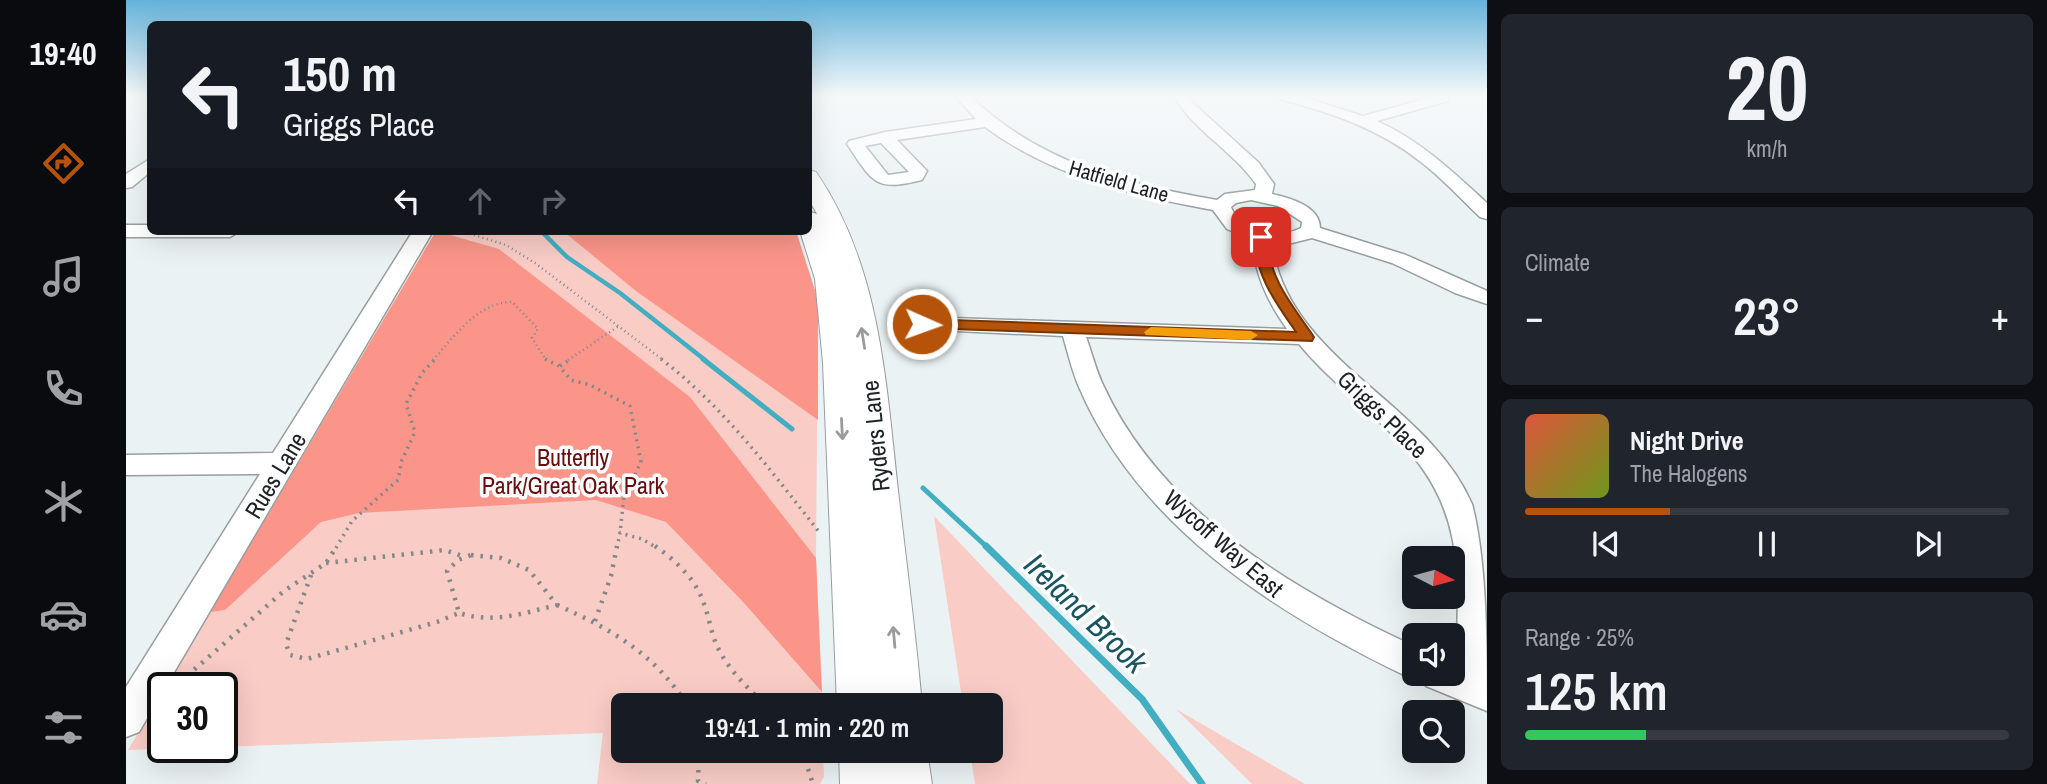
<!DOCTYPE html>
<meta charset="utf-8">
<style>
:root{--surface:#171b24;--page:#20242c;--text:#f1f3f6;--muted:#9ea1a6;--line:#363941;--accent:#b45309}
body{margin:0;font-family:"Archivo Narrow",sans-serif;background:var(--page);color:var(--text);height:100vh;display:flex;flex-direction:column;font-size:26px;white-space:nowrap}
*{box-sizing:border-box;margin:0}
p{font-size:23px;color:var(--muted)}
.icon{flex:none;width:38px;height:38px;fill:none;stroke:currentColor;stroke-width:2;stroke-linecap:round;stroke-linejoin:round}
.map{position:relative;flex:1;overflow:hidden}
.details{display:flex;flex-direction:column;gap:14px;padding:14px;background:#0d0f14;width:560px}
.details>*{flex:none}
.guide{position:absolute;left:21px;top:21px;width:665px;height:214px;border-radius:10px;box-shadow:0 7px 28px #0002;background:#171b24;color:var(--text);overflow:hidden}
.needle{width:46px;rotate:96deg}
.buttons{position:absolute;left:1276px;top:546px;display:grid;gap:14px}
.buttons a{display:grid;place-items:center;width:63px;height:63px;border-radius:10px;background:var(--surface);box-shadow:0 7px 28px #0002;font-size:35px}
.speed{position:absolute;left:21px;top:672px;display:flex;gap:14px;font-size:35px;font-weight:700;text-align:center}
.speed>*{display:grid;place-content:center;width:91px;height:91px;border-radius:50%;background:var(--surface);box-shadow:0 7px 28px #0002;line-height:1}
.speed .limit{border:4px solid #111;border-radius:10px;background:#fff;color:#111}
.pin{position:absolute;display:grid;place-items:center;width:60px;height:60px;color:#fff;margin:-30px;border-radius:14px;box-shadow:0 4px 10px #0006}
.me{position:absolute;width:77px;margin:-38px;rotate:92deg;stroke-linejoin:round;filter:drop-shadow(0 0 5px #0008)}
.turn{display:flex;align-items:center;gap:24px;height:147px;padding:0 21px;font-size:32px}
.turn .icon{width:91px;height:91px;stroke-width:2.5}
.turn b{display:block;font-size:49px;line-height:60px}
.lanes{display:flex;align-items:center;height:66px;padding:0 21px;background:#0003;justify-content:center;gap:35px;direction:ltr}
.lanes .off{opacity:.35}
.big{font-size:52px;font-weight:600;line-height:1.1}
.details .widget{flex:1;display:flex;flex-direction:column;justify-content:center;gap:10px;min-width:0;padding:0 24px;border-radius:10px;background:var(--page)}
.details .dial{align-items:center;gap:0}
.dial b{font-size:91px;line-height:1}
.song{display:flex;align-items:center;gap:21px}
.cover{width:84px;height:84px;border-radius:10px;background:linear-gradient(135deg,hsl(10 70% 55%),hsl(80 70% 35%))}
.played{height:7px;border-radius:4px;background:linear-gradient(90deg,var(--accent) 30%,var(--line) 30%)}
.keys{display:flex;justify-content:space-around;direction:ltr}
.heat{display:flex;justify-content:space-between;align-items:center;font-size:38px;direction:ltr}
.charge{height:10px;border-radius:5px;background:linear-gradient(90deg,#34c759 25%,var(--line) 0)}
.trip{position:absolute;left:485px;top:693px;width:392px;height:70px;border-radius:10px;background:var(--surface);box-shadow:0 7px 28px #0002;font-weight:600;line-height:70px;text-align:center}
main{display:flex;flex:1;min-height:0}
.tab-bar{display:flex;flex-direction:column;width:126px;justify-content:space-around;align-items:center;background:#090b0e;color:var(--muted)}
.tab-bar .icon{width:49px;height:49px}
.tab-bar .on{color:var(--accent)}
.tab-bar b{font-size:32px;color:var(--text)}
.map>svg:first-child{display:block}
.green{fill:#f9ccc6}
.forest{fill:#fb9589}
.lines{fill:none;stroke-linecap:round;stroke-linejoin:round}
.stream-far2{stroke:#42aec2;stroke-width:4.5}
.stream-far1{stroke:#42aec2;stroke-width:5}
.stream{stroke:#42aec2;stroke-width:7}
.minor-casing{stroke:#989e9f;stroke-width:3}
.major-casing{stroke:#989e9f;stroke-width:2}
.path-far2{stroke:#838889;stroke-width:2.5;stroke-dasharray:1 3.5;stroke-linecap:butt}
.path-far1{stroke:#838889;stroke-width:3.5;stroke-dasharray:2 5;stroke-linecap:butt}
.path{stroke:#838889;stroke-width:4.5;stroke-dasharray:2.5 7;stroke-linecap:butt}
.minor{fill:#fff;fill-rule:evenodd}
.major{fill:#fff;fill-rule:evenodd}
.oneway{stroke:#9a9b9c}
.route{fill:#b45309;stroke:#753606;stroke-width:2}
.slow{fill:#f59e0b}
.labels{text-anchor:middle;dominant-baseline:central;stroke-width:7;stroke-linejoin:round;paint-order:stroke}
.far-street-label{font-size:21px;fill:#1f2122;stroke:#fdfeff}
.street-label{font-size:24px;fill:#1f2122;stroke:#fdfeff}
.park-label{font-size:24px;fill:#690e0d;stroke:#fdfeff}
.near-water-label{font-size:32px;font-style:italic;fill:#195560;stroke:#fdfeff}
</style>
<main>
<nav class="tab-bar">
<b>19:40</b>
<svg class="icon on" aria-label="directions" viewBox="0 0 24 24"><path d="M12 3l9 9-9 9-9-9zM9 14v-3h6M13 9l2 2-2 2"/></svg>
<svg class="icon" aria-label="music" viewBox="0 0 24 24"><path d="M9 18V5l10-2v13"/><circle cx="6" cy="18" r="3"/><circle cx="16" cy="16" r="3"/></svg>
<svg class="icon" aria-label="phone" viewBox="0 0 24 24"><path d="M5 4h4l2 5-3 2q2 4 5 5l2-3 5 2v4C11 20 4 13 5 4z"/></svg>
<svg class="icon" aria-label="climate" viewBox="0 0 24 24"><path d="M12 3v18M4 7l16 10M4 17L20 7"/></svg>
<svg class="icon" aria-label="car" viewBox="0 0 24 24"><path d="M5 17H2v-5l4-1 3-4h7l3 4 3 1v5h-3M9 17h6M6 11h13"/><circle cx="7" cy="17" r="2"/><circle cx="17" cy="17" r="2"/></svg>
<svg class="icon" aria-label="filters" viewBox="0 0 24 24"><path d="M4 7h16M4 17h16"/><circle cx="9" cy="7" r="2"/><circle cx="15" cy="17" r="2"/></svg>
</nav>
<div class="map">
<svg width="1361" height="784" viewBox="0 0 1361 784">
<rect width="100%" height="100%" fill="#ebf2f4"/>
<g class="green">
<polygon points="310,231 670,231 692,300 690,558 696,705 497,705 497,751 697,751 698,777 694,784 471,784 477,733 96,747 96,688 39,688"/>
<polygon points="808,516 1064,784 849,784 844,751 864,751 864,705 837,705"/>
<polygon points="37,692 37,747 87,747 2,750"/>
<polygon points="1050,709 1179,784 1126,784"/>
</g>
<g class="forest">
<polygon points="310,231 373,249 564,397 690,558 696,692 619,604 540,522 470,500 233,513 195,522 99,610 84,612"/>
<polygon points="437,231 670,231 692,300 692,420 510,291"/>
</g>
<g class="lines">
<polyline class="stream-far2" points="415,231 441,257 494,293 579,360"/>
<g class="stream-far1">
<polyline points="577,359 666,429"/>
<polyline points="797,488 862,548"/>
</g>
<polyline class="stream" points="860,546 1016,699 1076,784"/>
<g class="minor-casing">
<g id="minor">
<path d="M 829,96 L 844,96 C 915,164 997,183 1091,200 L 1099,194 L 1129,190 L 1130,184 C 1107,151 1068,131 1048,96 L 1062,96 L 1067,103 L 1132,162 L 1148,184 L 1146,194 C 1164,198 1194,206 1194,228 L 1280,255 L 1361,291 L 1361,304 L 1329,293 L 1266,263 L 1186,238 L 1162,244 L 1146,244 C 1162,361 1301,400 1346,504 C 1361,561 1361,649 1361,711 L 1300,686 L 1296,676 L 1288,679 L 1276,674 C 1146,611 1012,525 953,387 C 946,371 942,353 937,336 L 788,329 L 785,324 L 788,319 L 796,317 L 1161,329 C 1141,301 1129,274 1126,240 L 1101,229 L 1087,210 C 1005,195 927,177 859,127 L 771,140 L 801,171 L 796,180 C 748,192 747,182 721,144 L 723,141 L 759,132 L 850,119 ZM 755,143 L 783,172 L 762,175 L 739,146 ZM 1125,200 L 1152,206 L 1176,222 L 1175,228 C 1154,239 1114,232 1105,207 L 1110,203 ZM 960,337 L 1173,344 C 1203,380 1240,408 1273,441 C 1340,508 1333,577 1330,665 L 1326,663 L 1326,674 L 1288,674 L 1288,646 C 1168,591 1036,512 978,387 C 970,371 966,353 960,337 Z"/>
<path d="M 1151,96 L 1174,96 L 1237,116 L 1309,96 L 1323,96 L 1322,101 L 1251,121 C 1294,140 1327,172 1361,203 L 1361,219 L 1354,217 C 1335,199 1316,178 1295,162 C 1254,129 1204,112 1153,99 Z"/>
<polygon points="24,159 24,172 6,187 0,188 0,174"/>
<polygon points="0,225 24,225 24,231 114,231 104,237 0,237"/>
<polygon points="287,231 307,231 13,732 0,737 0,687 134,474 0,475 0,455 147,453"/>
</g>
</g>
<g class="major-casing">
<g id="major">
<path d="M 682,170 L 690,172 C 756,268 760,387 773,499 C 781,568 790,636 796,705 L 711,705 L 697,363 L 689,279 L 674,231 L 682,231 L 682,211 L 691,214 L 682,198 Z"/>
<polygon points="713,751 801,751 806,784 714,784"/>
</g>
</g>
<g class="path-far2">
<polyline points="335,231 380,245 409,263 537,360"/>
<path d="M 307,360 C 328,337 352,302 386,302 L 412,329 L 406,338 L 420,360"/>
<polyline points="442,360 493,326"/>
</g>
<g class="path-far1">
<polyline points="419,359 433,366 445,380 464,385 504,406 515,462 498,496 494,533"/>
<path d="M 535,359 C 598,407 645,471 694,533"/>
<polyline points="434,366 445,359"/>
<polyline points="210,548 226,521 272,480 276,460 289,432 280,404 296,373 309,359"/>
<polyline points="491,548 494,533 516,539 531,548"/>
</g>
<g class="path">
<path d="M 529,546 C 549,560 570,579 578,604 C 583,617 585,633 591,646 C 602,669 621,688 640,705"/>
<path d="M 345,555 L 375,558 L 403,570 L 431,605 C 398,613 367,624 333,613 L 321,571 L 332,560 Z"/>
<polyline points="200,563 319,550 339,557"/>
<polyline points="185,575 160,644 164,655 181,659 311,622 333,613"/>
<path d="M 431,605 C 485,629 529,654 561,705"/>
<polyline points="469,621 485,576 491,546"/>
<polyline points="54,682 158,591 200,563 211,546"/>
<polyline points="573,751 572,781 580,784"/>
<polyline points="676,751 687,784"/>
</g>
<use href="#minor" class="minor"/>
<use href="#major" class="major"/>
</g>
<defs><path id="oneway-shaft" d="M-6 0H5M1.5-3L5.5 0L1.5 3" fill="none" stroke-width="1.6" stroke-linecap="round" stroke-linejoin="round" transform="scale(1.75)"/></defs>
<g class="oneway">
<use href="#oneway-shaft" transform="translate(737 338) rotate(-99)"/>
<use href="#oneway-shaft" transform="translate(716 429) rotate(87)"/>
<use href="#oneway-shaft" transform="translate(768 637) rotate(-95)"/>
</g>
<linearGradient id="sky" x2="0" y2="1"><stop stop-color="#65b2d9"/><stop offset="0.47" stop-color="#f6f9fa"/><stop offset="1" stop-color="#f6f9fa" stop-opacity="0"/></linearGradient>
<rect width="1361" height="205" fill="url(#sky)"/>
<path class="route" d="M 1135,233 L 1142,237 C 1141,277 1167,306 1188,337 L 1186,341 L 796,328 L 789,324 L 796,319 L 1170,332 C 1150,303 1128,274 1129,237 Z"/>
<polygon class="slow" points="1025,327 1125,331 1132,335 1125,340 1020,335 1018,332"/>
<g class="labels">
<g class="far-street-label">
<text transform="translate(993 181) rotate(16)">Hatfield Lane</text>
</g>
<g class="street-label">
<text transform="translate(1257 414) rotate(44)">Griggs Place</text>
<text transform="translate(749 436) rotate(-96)">Ryders Lane</text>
<text transform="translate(149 475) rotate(-59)">Rues Lane</text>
<text transform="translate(1098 543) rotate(41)">Wycoff Way East</text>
</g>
<g class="park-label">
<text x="447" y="457">Butterfly<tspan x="447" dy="28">Park/Great Oak Park</tspan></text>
</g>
<g class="near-water-label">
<text transform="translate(960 613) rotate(44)">Ireland Brook</text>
</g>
</g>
</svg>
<div class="buttons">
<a><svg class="needle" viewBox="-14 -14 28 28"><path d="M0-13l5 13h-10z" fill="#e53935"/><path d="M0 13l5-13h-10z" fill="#9ea1a6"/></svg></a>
<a><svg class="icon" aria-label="sound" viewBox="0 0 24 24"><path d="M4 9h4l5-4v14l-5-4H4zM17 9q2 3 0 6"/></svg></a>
<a><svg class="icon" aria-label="search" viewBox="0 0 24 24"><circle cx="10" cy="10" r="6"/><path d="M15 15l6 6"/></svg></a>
</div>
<div class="speed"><div class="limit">30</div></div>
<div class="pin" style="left:1135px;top:237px;background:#d93025"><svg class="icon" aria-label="arrive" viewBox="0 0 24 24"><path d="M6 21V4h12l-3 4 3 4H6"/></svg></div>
<svg class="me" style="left:796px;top:324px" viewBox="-20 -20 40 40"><circle r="17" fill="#b45309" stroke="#fff" stroke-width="3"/><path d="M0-11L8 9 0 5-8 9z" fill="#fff"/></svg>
<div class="trip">19:41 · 1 min · 220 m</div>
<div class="guide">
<div class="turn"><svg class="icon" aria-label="left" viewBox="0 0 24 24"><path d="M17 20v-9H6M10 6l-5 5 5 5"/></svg><div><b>150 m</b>Griggs Place</div></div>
<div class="lanes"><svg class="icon" aria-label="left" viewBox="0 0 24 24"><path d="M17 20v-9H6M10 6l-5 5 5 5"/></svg><svg class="icon off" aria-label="ahead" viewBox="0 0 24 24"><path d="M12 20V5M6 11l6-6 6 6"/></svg><svg class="icon off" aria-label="right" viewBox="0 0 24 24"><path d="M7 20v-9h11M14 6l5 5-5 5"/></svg></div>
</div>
</div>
<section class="details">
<div class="widget dial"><b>20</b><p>km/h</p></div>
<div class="widget"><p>Climate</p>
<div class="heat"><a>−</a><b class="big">23°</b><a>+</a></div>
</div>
<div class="widget">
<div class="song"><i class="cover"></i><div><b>Night Drive</b><p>The Halogens</p></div></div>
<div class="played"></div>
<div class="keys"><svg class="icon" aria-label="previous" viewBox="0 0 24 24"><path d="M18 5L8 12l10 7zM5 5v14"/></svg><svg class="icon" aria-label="pause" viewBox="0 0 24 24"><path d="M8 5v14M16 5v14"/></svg><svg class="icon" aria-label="next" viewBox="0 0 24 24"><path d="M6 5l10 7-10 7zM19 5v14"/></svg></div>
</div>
<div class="widget"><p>Range · 25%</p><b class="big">125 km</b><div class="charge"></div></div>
</section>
</main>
